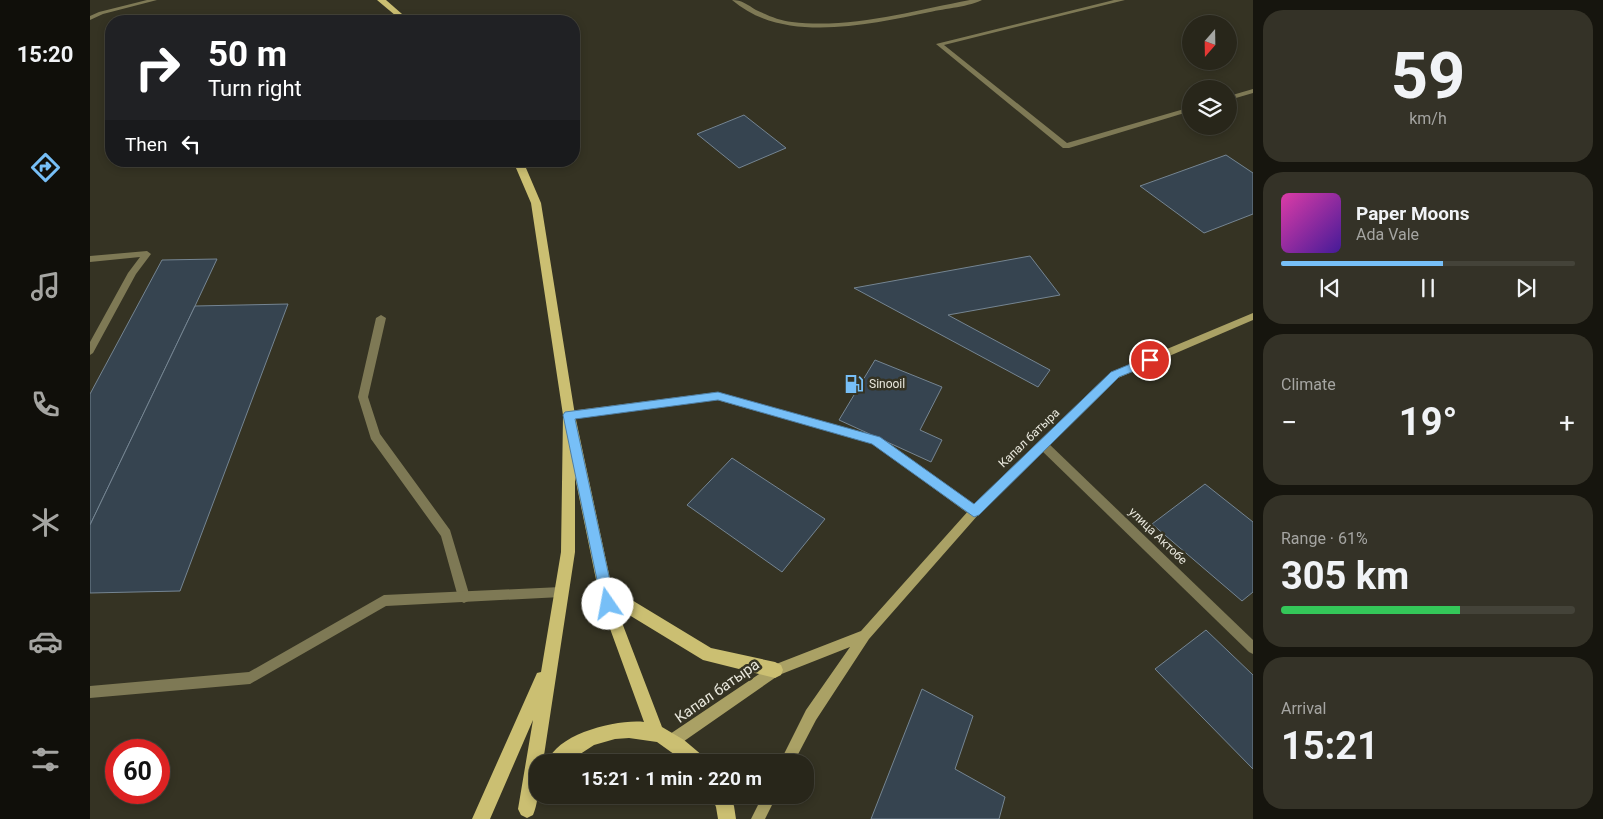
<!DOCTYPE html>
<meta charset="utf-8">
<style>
:root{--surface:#28261a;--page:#343227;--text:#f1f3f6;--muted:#a5a5a2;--line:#444339;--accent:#77bff7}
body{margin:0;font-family:Roboto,sans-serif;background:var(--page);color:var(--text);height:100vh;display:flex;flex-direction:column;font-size:19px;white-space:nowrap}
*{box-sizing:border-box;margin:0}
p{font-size:16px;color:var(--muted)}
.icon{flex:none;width:28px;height:28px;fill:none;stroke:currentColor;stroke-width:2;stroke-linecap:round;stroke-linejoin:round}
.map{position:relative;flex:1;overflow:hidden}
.sheet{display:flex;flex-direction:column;gap:10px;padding:10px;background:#16150e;width:350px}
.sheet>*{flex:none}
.top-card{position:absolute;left:15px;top:15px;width:475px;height:152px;border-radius:20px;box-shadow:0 2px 8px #0003,0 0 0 1px var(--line);background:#202124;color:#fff;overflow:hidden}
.needle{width:32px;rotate:200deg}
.tools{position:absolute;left:1092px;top:15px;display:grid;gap:10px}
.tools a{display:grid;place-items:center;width:55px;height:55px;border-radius:50%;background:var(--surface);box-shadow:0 2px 8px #0003,0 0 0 1px var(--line);font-size:25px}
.speed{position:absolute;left:15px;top:739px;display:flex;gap:10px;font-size:25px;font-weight:700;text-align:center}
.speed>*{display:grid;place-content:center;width:65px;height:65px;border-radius:50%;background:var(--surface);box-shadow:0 2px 8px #0003,0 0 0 1px var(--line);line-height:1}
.speed .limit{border:8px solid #d22;background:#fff;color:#111}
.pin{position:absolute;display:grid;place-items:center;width:42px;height:42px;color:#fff;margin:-21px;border:2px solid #fff;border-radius:50%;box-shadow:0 1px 5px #0007}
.me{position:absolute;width:55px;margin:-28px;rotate:348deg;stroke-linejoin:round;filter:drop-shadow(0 0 4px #0008)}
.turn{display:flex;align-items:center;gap:18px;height:105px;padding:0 20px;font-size:22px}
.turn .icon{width:65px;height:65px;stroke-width:2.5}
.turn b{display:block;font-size:35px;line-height:42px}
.then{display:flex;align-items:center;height:48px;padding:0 20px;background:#0003;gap:10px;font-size:19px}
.big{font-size:38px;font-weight:700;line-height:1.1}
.sheet .widget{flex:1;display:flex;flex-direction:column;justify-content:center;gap:8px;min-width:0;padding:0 18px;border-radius:20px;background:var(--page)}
.sheet .dial{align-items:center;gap:0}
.dial b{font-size:65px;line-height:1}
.song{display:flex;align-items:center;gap:15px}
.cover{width:60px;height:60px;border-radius:8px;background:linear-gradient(135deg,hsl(320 70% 55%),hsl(260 70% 35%))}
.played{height:5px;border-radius:2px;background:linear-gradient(90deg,var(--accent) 55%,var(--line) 55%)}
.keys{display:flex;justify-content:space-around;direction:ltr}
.heat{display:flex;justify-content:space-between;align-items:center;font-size:28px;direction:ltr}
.charge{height:8px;border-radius:4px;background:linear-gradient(90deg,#34c759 61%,var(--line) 0)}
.trip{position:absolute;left:439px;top:754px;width:285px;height:50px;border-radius:20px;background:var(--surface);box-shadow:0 2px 8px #0003,0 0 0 1px var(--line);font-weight:700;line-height:50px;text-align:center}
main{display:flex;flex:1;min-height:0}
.tab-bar{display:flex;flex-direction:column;width:90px;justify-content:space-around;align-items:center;background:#100f0a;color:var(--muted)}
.tab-bar .icon{width:35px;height:35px}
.tab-bar .on{color:var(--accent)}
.tab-bar b{font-size:22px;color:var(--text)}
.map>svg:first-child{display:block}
.building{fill:#364450;stroke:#758592}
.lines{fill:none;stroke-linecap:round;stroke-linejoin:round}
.lane{fill:#7e7955;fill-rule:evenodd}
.street{fill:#7e7955;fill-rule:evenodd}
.secondary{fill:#aaa165;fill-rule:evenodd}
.primary{fill:#cbbf72;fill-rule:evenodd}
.route{fill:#77bff7;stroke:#4d7ca1}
.labels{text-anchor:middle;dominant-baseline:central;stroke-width:5;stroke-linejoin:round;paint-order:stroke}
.poi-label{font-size:12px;fill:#e9e8dd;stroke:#353323;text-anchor:start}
.street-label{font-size:12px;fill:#e9e8dd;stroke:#353323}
.near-street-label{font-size:15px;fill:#e9e8dd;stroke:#353323}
</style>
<main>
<nav class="tab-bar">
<b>15:20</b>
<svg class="icon on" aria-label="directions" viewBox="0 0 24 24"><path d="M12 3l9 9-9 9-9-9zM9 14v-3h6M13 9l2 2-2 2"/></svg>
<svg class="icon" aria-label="music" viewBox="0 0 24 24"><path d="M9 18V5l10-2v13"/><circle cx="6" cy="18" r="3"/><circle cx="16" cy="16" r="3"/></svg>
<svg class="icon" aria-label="phone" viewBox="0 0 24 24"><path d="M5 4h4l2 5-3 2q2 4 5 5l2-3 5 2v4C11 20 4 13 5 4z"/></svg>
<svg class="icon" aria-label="climate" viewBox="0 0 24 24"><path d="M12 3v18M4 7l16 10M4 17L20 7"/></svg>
<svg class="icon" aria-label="car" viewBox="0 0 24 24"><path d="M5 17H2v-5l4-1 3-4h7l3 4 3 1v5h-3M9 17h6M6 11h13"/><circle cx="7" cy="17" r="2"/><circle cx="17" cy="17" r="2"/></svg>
<svg class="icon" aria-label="filters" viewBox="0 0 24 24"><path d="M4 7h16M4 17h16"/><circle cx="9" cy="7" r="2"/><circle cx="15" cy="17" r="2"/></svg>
</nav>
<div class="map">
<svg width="1163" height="819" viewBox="0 0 1163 819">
<rect width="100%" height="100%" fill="#353323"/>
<g class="building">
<polygon points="654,115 696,148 649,168 607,134"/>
<polygon points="1136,155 1163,173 1163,214 1114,233 1050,186"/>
<polygon points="940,256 970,295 858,315 960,370 948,387 764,288"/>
<polygon points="127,259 105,306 0,525 0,394 72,260"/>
<polygon points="198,304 90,591 0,593 0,525 105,306"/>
<polygon points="785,360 852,387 830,430 852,440 841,462 749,420"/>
<polygon points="642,458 735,519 692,572 597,505"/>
<polygon points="1115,484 1163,522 1163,592 1152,601 1062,524"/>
<polygon points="1116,630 1163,675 1163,769 1065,669"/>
<polygon points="832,689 883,716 865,769 915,797 909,819 781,819"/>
</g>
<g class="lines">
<g class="lane">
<path d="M 642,0 C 652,0 658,5 666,10 C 677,15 690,21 702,22 C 761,29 822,11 880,0 L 892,0 C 882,6 853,9 840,12 C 780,24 694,45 642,0 Z"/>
<polygon points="1024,0 1035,0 854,45 977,143 1101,107 1101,111 979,148 973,148 846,44"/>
<polygon points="1163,89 1163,93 1139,100 1139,96"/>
<polygon points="291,315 296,318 278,397 290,434 360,530 380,597 378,601 374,603 370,601 368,597 351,536 281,439 268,397 286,318"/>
<polygon points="627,392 789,437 888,509 889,512 888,515 884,517 880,515 782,443 627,400 479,419 475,418 474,415 475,412 479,411"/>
</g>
<g class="street">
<polygon points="57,0 67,0 13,14 0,20 0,16 9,12"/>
<polygon points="57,251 61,254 46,274 3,353 0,355 0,342 38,273 50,257 0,262 0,256"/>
<polygon points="953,441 957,442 1163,640 1163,654 1159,652 949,448 948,445 949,442"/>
<polygon points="471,587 475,588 477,592 475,596 471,597 296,606 160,684 0,698 0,686 159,672 294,595"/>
</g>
<g class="secondary">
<polygon points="1163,313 1163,320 1028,378 888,515 779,639 726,720 704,762 690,762 716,710 760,647 689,675 587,746 582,748 577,746 575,741 577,736 681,666 771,631 880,509 1022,372"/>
<polygon points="673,795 687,795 675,819 661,819"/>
</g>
<g class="primary">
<polygon points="287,0 296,0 320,21 312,21"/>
<path d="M 423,161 L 433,161 L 451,203 L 485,415 L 522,588 L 621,648 L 685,662 L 691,665 L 693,670 L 691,675 L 685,678 L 613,660 L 526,607 L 572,727 L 594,740 L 613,756 L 615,762 L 595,762 L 567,742 L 539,738 L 525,739 L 504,745 L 478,762 L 458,762 C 466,734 527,719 554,722 L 511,604 L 485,477 L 485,552 L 453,762 L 448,762 C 448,780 450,799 443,815 L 437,818 L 431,815 L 428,809 L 443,720 L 400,819 L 382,819 L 447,673 L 451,672 L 471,552 L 473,415 L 441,203 Z"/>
<polygon points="621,795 639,795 644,806 646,819 628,819 626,807"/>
</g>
</g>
<polygon class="route" points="1060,356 1064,357 1064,363 1029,377 889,515 884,517 782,444 628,400 485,419 525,604 523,609 518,610 513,609 473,415 475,412 628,392 790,437 884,504 1021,372"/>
<defs>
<g id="fuel-bare" transform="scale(1.5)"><path d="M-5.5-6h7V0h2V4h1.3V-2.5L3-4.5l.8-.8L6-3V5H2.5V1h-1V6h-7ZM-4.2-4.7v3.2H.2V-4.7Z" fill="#77bff7" stroke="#353323" stroke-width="2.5" paint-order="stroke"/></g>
</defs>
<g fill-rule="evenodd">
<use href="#fuel-bare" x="764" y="384"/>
</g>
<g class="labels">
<g class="poi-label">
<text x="779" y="384">Sinooil</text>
</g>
<g class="street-label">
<text transform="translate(939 438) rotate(-44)">Капал батыра</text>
<text transform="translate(1068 536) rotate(44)">улица Актобе</text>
</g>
<g class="near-street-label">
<text transform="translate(627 691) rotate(-35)">Капал батыра</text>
</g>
</g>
</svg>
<div class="tools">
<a><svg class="needle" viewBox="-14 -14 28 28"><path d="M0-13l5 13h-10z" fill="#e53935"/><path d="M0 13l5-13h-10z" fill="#a5a5a2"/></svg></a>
<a><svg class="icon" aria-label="layers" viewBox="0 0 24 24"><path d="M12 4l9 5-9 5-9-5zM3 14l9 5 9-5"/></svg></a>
</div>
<div class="speed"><div class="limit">60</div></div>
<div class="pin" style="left:1060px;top:360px;background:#d93025"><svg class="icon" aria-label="arrive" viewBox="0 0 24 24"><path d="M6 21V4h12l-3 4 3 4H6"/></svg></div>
<svg class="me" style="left:518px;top:604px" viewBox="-20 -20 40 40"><circle r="19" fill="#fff"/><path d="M0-13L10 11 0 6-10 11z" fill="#77bff7"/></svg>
<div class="trip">15:21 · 1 min · 220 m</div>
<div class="top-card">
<div class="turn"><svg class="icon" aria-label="right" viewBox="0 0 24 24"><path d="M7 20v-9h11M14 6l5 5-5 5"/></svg><div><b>50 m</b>Turn right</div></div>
<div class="then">Then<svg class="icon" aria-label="left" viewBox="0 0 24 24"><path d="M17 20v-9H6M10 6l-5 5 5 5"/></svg></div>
</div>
</div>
<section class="sheet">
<div class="widget dial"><b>59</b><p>km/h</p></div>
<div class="widget">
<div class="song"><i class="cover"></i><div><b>Paper Moons</b><p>Ada Vale</p></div></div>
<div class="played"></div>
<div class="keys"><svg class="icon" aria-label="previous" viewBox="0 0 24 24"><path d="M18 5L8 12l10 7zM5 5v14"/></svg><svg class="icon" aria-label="pause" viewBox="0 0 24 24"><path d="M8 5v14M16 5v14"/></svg><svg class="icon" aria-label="next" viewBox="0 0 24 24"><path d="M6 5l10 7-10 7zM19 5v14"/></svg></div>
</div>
<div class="widget"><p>Climate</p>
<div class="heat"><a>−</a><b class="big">19°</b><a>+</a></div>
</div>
<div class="widget"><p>Range · 61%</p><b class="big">305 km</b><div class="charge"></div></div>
<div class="widget"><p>Arrival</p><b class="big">15:21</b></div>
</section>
</main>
